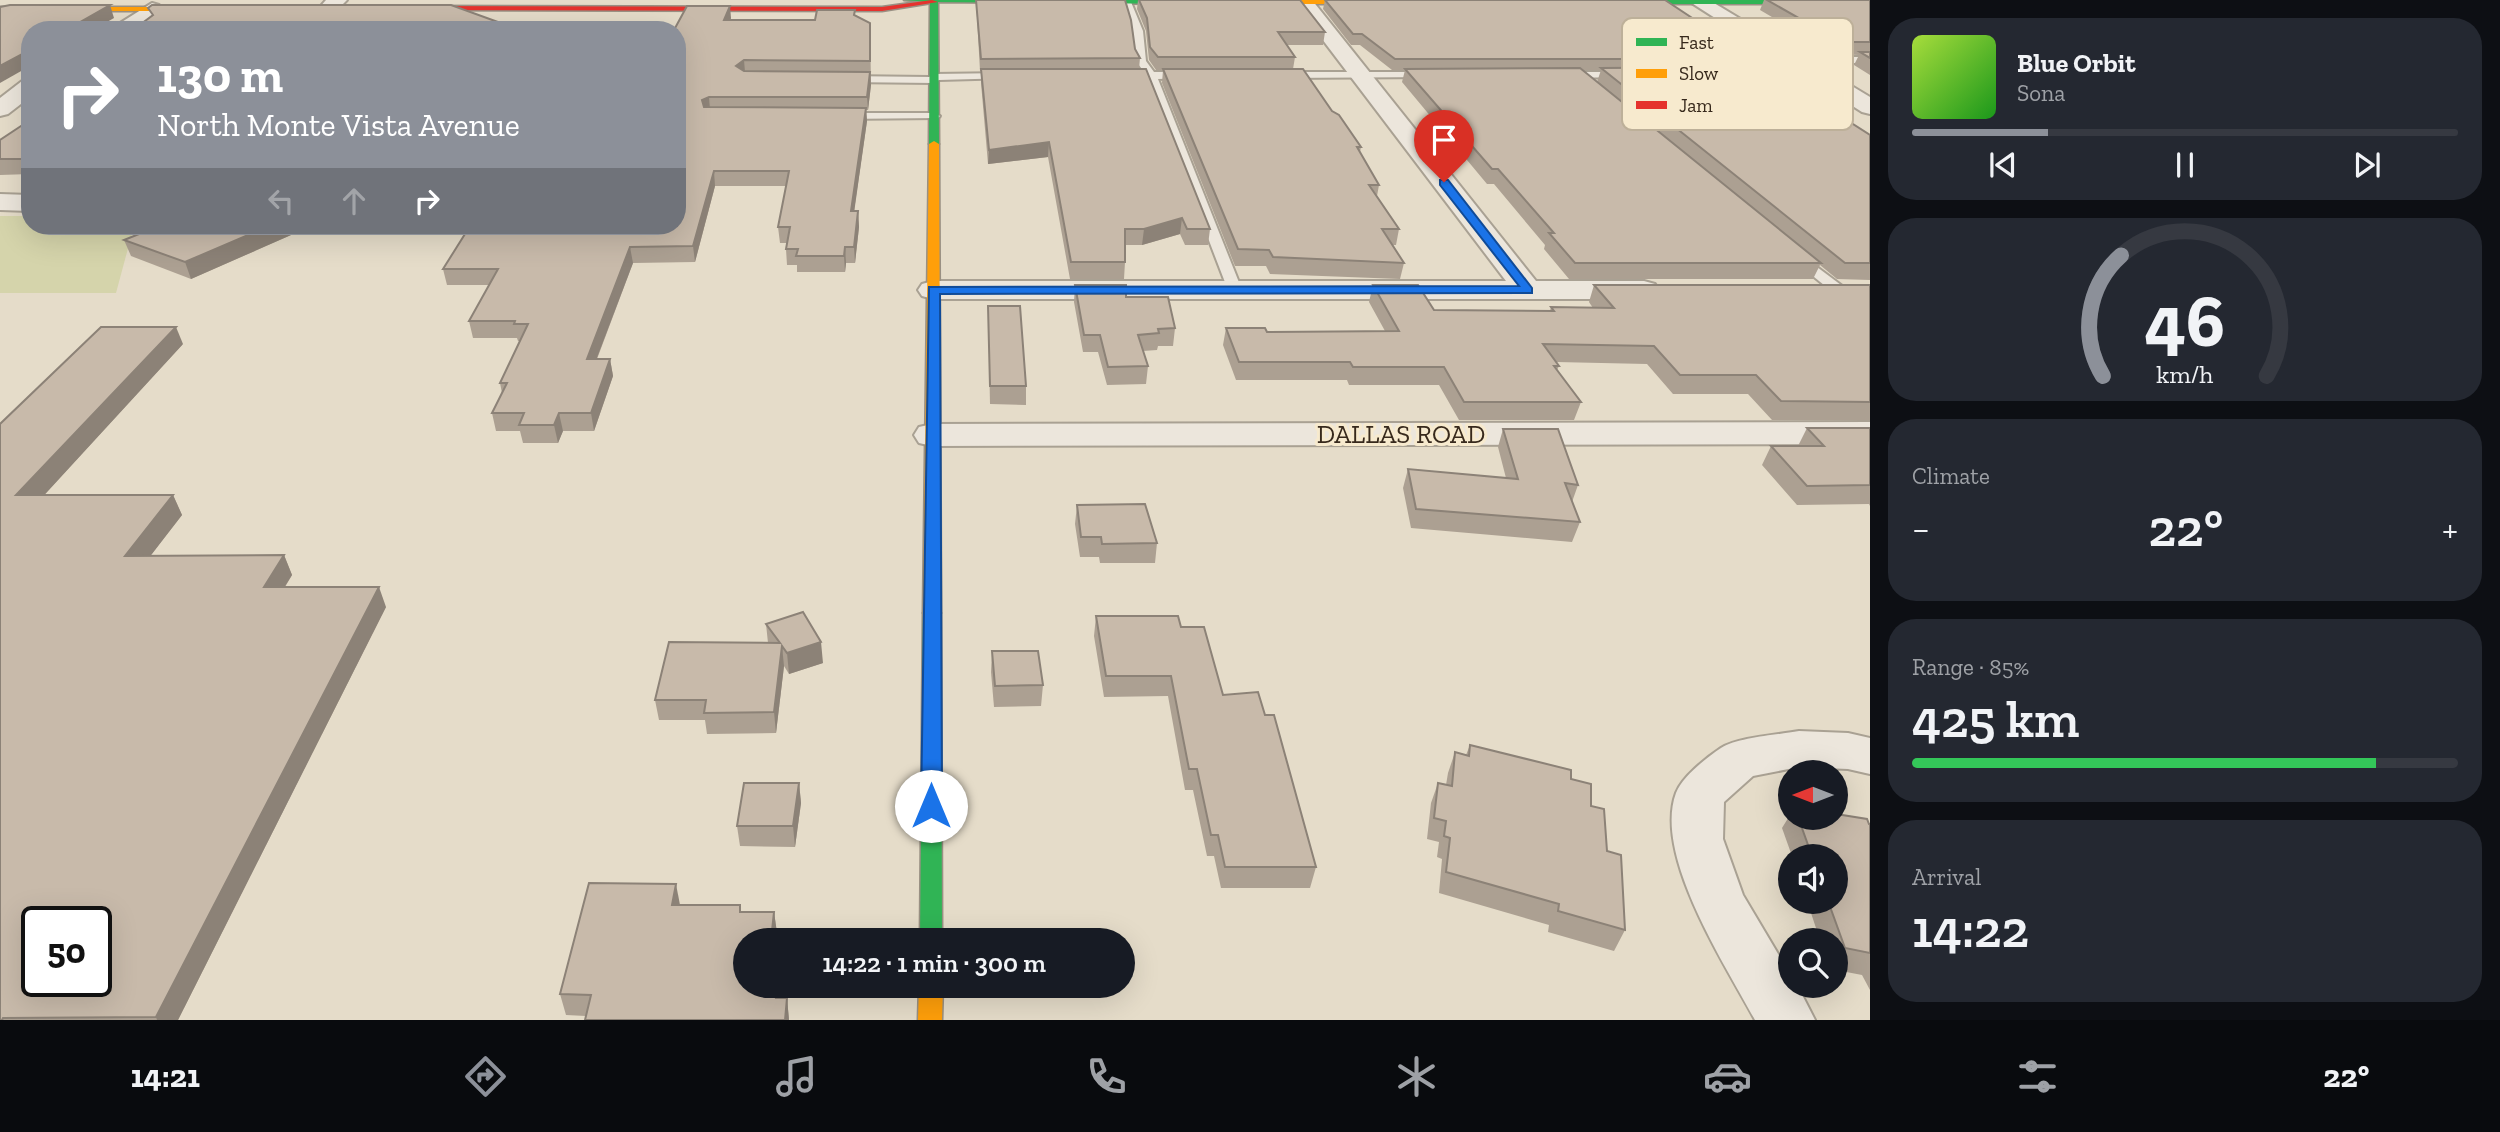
<!DOCTYPE html>
<meta charset="utf-8">
<style>
:root{--surface:#171b24;--page:#242831;--text:#f1f3f6;--muted:#9ea1a6;--line:#363941;--accent:#8c9099}
body{margin:0;font-family:"Zilla Slab",serif;background:var(--page);color:var(--text);height:100vh;display:flex;flex-direction:column;font-size:26px;white-space:nowrap}
*{box-sizing:border-box;margin:0}
p{font-size:23px;color:var(--muted)}
.icon{flex:none;width:38px;height:38px;fill:none;stroke:currentColor;stroke-width:2;stroke-linecap:round;stroke-linejoin:round}
.map{position:relative;flex:1;overflow:hidden}
.sheet{display:flex;flex-direction:column;gap:18px;padding:18px;background:#0d0f14;width:630px}
.sheet>*{flex:none}
.banner{position:absolute;left:21px;top:21px;width:665px;height:214px;border-radius:28px;box-shadow:0 7px 28px #0002;background:#8c9099;color:#fff;overflow:hidden}
.needle{width:46px;rotate:270deg}
.buttons{position:absolute;left:1778px;top:760px;display:grid;gap:14px}
.buttons a{display:grid;place-items:center;width:70px;height:70px;border-radius:50%;background:var(--surface);box-shadow:0 7px 28px #0002;font-size:35px}
.speed{position:absolute;left:21px;top:906px;display:flex;gap:14px;font-size:35px;font-weight:700;text-align:center}
.speed>*{display:grid;place-content:center;width:91px;height:91px;border-radius:50%;background:var(--surface);box-shadow:0 7px 28px #0002;line-height:1}
.speed .limit{border:4px solid #111;border-radius:10px;background:#fff;color:#111}
.pin{position:absolute;display:grid;place-items:center;width:60px;height:60px;color:#fff;margin:-72px -30px;border-radius:50% 50% 50% 0;rotate:-45deg;box-shadow:0 0 7px #0007}
.pin .icon{rotate:45deg}
.me{position:absolute;width:77px;margin:-38px;rotate:0deg;stroke-linejoin:round;filter:drop-shadow(0 0 5px #0008)}
.turn{display:flex;align-items:center;gap:24px;height:147px;padding:0 21px;font-size:32px}
.turn .icon{width:91px;height:91px;stroke-width:2.5}
.turn b{display:block;font-size:49px;line-height:60px}
.lanes{display:flex;align-items:center;height:66px;padding:0 21px;background:#0003;justify-content:center;gap:35px;direction:ltr}
.lanes .off{opacity:.35}
.big{font-size:52px;font-weight:600;line-height:1.1}
.sheet .card{flex:1;display:flex;flex-direction:column;justify-content:center;gap:10px;min-width:0;padding:0 24px;border-radius:28px;background:var(--page)}
.sheet .dial{align-items:center;gap:0}
.dial svg{height:182px;overflow:visible;fill:none;stroke:var(--line);stroke-width:7;stroke-linecap:round;text-anchor:middle}
.dial text{fill:var(--text);stroke:none}
.song{display:flex;align-items:center;gap:21px}
.cover{width:84px;height:84px;border-radius:10px;background:linear-gradient(135deg,hsl(80 70% 55%),hsl(120 70% 35%))}
.played{height:7px;border-radius:4px;background:linear-gradient(90deg,var(--accent) 25%,var(--line) 25%)}
.keys{display:flex;justify-content:space-around;direction:ltr}
.heat{display:flex;justify-content:space-between;align-items:center;font-size:38px;direction:ltr}
.charge{height:10px;border-radius:5px;background:linear-gradient(90deg,#34c759 85%,var(--line) 0)}
.trip{position:absolute;left:733px;top:928px;width:402px;height:70px;border-radius:35px;background:var(--surface);box-shadow:0 7px 28px #0002;font-weight:600;line-height:70px;text-align:center}
.tab-bar{display:flex;height:112px;justify-content:space-around;align-items:center;background:#090b0e;color:var(--muted)}
.tab-bar .icon{width:49px;height:49px}
.tab-bar .active{color:var(--accent)}
.tab-bar b{font-size:32px;color:var(--text)}
main{display:flex;flex:1;min-height:0}
.map>svg:first-child{display:block}
.green{fill:#d5d4ab}
.lines{fill:none;stroke-linecap:round;stroke-linejoin:round}
.lane-casing{stroke:#a9a193;stroke-width:4}
.street-casing{stroke:#a9a193;stroke-width:4}
.fast-casing{stroke:#999083;stroke-width:3}
.slow-casing{stroke:#999083;stroke-width:3}
.jam-casing{stroke:#999083;stroke-width:3}
.lane{fill:#ece6dc;fill-rule:evenodd}
.street{fill:#ece6dc;fill-rule:evenodd}
.fast{fill:#30b455;fill-rule:evenodd}
.slow{fill:#ff9f0a;fill-rule:evenodd}
.jam{fill:#e5322d;fill-rule:evenodd}
.wall{fill:#aca092;fill-rule:evenodd}
.shaded-wall{fill:#8c8277}
.building{fill:#c8baaa;stroke:#8c8277;stroke-width:2;fill-rule:evenodd}
.route{fill:#1a73e8;stroke:#114b97;stroke-width:2}
.labels{text-anchor:middle;dominant-baseline:central;stroke-width:6;stroke-linejoin:round;paint-order:stroke}
.street-label{font-size:26px;fill:#37291c;stroke:#f7eace}
.key{fill:#f7eace;stroke:#bdb099;stroke-width:2}
.key-label{font-size:19px;fill:#37291c}
</style>
<main>
<div class="map">
<svg width="1870" height="1020" viewBox="0 0 1870 1020">
<rect width="100%" height="100%" fill="#e5dcc9"/>
<polygon class="green" points="0,216 30,216 30,226 134,226 116,293 0,293"/>
<g class="lines">
<g class="lane-casing">
<g id="lane">
<polygon points="1123,0 1131,2 1143,31 1146,61 1154,72 1189,72 1194,75 1189,78 1158,79 1242,290 1240,293 1235,294 1228,290 1147,79 1124,79 1119,76 1124,73 1144,72 1136,61 1133,31"/>
<polygon points="1870,57 1870,63 1794,63 1789,60 1794,57"/>
<polygon points="1430,72 1434,73 1434,77 1282,78 1277,75 1282,72"/>
<polygon points="1626,72 1630,73 1630,77 1562,78 1557,75 1562,72"/>
<polygon points="1758,72 1818,72 1823,75 1818,78 1754,77 1754,73"/>
<polygon points="1007,73 1011,74 1011,78 939,80 934,83 844,82 839,79 844,76 929,77 934,74"/>
<polygon points="934,113 940,116 938,118 841,119 835,116 841,113"/>
<polygon points="1797,252 1845,288 1847,291 1845,294 1835,294 1792,259 1792,253"/>
</g>
</g>
<g class="street-casing">
<g id="street">
<polygon points="326,0 347,0 335,12 328,14 319,8"/>
<polygon points="1296,0 1312,0 1536,281 1644,281 1655,284 1659,290 1655,296 1644,299 933,299 922,296 918,290 922,284 933,281 1506,281 1297,6"/>
<polygon points="1687,0 1709,0 1870,97 1870,114 1862,112"/>
<polygon points="152,3 159,5 161,9 159,13 133,30 109,30"/>
<polygon points="30,80 30,97 8,114 0,116 0,98 22,81"/>
<polygon points="0,194 30,195 30,211 0,210"/>
<polygon points="1870,422 1870,444 932,446 919,443 914,435 919,427 932,424"/>
<path d="M 1799,731 L 1848,733 L 1870,738 L 1870,774 L 1848,769 L 1799,767 L 1753,776 L 1724,802 L 1723,839 L 1743,895 L 1790,974 L 1790,985 L 1797,985 L 1815,1020 L 1755,1020 C 1726,966 1653,855 1676,793 C 1682,777 1706,758 1721,748 C 1739,737 1778,735 1799,731 Z"/>
</g>
</g>
<g class="fast-casing">
<g id="fast">
<polygon points="904,0 1190,0 1193,2 1189,4 938,2 939,144 934,147 929,144 930,2"/>
<polygon points="1616,0 1870,0 1870,4 1617,4 1613,2"/>
<polygon points="932,607 938,609 941,613 942,940 920,940 923,613 926,609"/>
</g>
</g>
<g class="slow-casing">
<g id="slow">
<polygon points="1249,0 1376,0 1379,2 1375,4 1250,4 1246,2"/>
<polygon points="0,7 201,7 205,9 201,11 0,11"/>
<polygon points="934,141 939,144 941,613 938,617 926,617 923,613 929,144"/>
<polygon points="919,985 943,985 942,1020 918,1020"/>
</g>
</g>
<g class="jam-casing">
<polygon id="jam" points="932,0 938,2 882,11 408,10 404,8 408,6 882,7"/>
</g>
<use href="#lane" class="lane"/>
<use href="#street" class="street"/>
<use href="#fast" class="fast"/>
<use href="#slow" class="slow"/>
<use href="#jam" class="jam"/>
</g>
<g class="wall">
<polygon points="976,0 1135,49 1140,58 1139,69 1210,229 1208,245 1185,245 1180,234 1142,245 1125,245 1125,262 1124,279 1070,279 1048,157 988,164 981,83 981,71 980,71"/>
<polygon points="1138,0 1300,0 1325,32 1323,45 1287,45 1295,57 1293,69 1332,111 1361,147 1360,152 1379,185 1377,196 1399,229 1396,245 1393,245 1404,263 1400,279 1270,274 1266,266 1235,266 1162,83 1163,70 1156,70 1149,60 1146,31 1137,9"/>
<path d="M 1325,0 L 1665,0 L 1754,59 L 1751,67 L 1793,83 L 1792,85 L 1870,135 L 1870,280 L 1837,279 L 1820,265 L 1813,279 L 1569,279 L 1544,249 L 1545,245 L 1494,184 L 1487,184 L 1402,82 L 1405,70 L 1392,70 L 1360,45 L 1351,45 L 1323,9 ZM 1583,70 L 1601,70 L 1597,82 Z"/>
<polygon points="1764,0 1870,0 1870,75 1854,65 1859,55 1835,54 1760,10"/>
<polygon points="855,15 870,23 871,85 868,110 866,110 867,121 854,211 858,211 859,227 855,263 846,263 845,272 797,272 797,265 787,265 786,249 787,243 780,243 778,227 787,186 715,186 695,262 633,263 597,359 610,359 613,376 594,431 563,431 558,443 523,443 520,431 496,431 492,413 502,393 500,383 520,341 518,341 517,338 473,338 469,321 489,285 447,285 443,269 586,232 677,226 677,30 731,18 731,20 815,20"/>
<polygon points="30,120 30,174 0,175 0,140"/>
<polygon points="307,228 191,279 131,256 124,240"/>
<polygon points="1075,285 1126,297 1175,328 1173,346 1158,346 1157,350 1143,351 1148,366 1146,384 1107,385 1098,352 1083,352 1074,302"/>
<polygon points="1373,285 1434,310 1550,311 1551,307 1593,308 1589,302 1594,285 1870,285 1870,420 1772,420 1748,394 1673,394 1647,364 1556,362 1559,366 1557,370 1581,402 1574,420 1459,420 1439,385 1349,385 1347,380 1236,380 1223,345 1226,328 1267,332 1385,331 1369,302"/>
<polygon points="988,306 1026,386 1026,405 990,404"/>
<polygon points="183,344 44,495 173,495 182,515 150,556 284,555 292,575 285,587 386,607 178,1020 0,1020 0,424"/>
<polygon points="1807,428 1870,428 1870,506 1869,504 1797,505 1762,465 1771,446 1798,446"/>
<polygon points="1503,429 1578,485 1572,502 1580,522 1572,542 1411,528 1403,488 1408,469 1506,478 1498,447"/>
<polygon points="1077,505 1157,543 1155,563 1100,563 1099,557 1080,557 1075,524"/>
<polygon points="1096,616 1181,627 1223,695 1316,867 1310,888 1221,888 1214,856 1207,856 1193,790 1185,790 1168,696 1104,697 1094,636"/>
<polygon points="766,624 823,663 789,674 784,666 776,733 707,734 705,720 659,720 655,700 768,643"/>
<polygon points="992,651 1043,685 1041,706 994,707 991,672"/>
<polygon points="1470,745 1571,779 1591,806 1607,851 1625,930 1614,951 1548,932 1549,925 1439,893 1442,859 1437,857 1439,842 1427,839 1431,803 1438,783 1446,785 1448,773 1455,752 1466,755"/>
<polygon points="799,783 801,803 795,847 740,846 737,826"/>
<polygon points="1790,815 1790,817 1836,817 1870,824 1870,990 1862,975 1836,970 1836,940 1820,940 1807,901 1836,901 1836,856 1792,856 1782,828"/>
<polygon points="680,905 740,905 741,912 774,912 777,933 776,940 746,940 781,998 787,998 789,1020 585,1020 586,1016 566,1015 560,994"/>
</g>
<g class="shaded-wall">
<polygon points="110,5 114,18 93,30 66,30"/>
<polygon points="730,6 731,18 725,32 724,20"/>
<polygon points="30,50 30,66 0,83 0,66"/>
<polygon points="744,60 745,72 736,66"/>
<polygon points="870,72 871,85 868,110 867,97"/>
<polygon points="709,97 710,110 703,114 702,100"/>
<polygon points="866,108 867,121 852,227 851,211"/>
<polygon points="1049,142 1048,157 988,164 989,150"/>
<polygon points="714,171 715,186 695,262 693,246"/>
<polygon points="858,211 859,227 855,263 854,247"/>
<polygon points="1182,218 1180,234 1142,245 1144,229"/>
<polygon points="269,226 308,226 307,228 191,279 185,262"/>
<polygon points="630,247 633,263 590,376 587,359"/>
<polygon points="845,247 846,263 845,272 844,256"/>
<polygon points="176,327 183,344 26,515 16,495"/>
<polygon points="610,359 613,376 594,431 591,413"/>
<polygon points="559,413 563,431 558,443 554,425"/>
<polygon points="173,495 182,515 135,576 125,556"/>
<polygon points="284,555 292,575 272,607 264,587"/>
<polygon points="379,587 386,607 178,1020 157,1020 156,1017"/>
<polygon points="821,642 823,663 789,674 787,653"/>
<polygon points="782,646 784,666 776,733 774,712"/>
<polygon points="799,783 801,803 795,847 793,826"/>
<polygon points="676,884 680,905 672,905"/>
<polygon points="774,912 777,933 776,940 771,940"/>
<polygon points="778,985 782,985 779,1019 776,998"/>
<polygon points="787,998 789,1020 785,1020"/>
</g>
<g class="building">
<polygon points="976,0 1125,0 1131,20 1135,49 1140,58 981,59"/>
<polygon points="1139,0 1300,0 1325,32 1278,32 1295,57 1158,57 1150,47 1147,18"/>
<polygon points="1325,0 1665,0 1754,59 1395,59 1362,34 1353,34"/>
<polygon points="1767,0 1870,0 1870,42 1841,42"/>
<polygon points="10,5 110,5 66,30 30,30 30,50 0,66 0,7"/>
<polygon points="152,5 451,5 520,30 133,30 153,15 148,8"/>
<polygon points="687,6 730,6 724,20 815,20 817,10 855,10 854,15 870,23 870,61 744,60 736,66 744,71 870,72 867,97 709,97 702,100 704,107 866,108 851,211 858,211 854,247 845,247 844,256 796,256 798,249 786,249 790,227 778,227 789,171 714,171 693,246 630,247 587,359 610,359 591,413 559,413 554,425 519,425 524,413 492,413 507,383 500,383 528,324 514,324 515,321 469,321 498,269 443,269 465,234 586,232 589,226 677,226 677,30 674,30"/>
<polygon points="1860,52 1870,52 1870,58"/>
<polygon points="1770,67 1793,83 1789,83 1870,135 1870,263 1845,263 1601,68"/>
<polygon points="1580,68 1821,263 1575,263 1549,233 1554,233 1498,169 1492,169 1405,69"/>
<polygon points="981,69 1146,69 1210,229 1187,229 1182,218 1144,229 1125,229 1125,262 1071,262 1049,142 989,150"/>
<polygon points="1163,69 1303,69 1332,111 1339,115 1361,147 1357,147 1379,185 1369,185 1399,229 1382,229 1404,263 1273,257 1269,250 1238,249"/>
<polygon points="30,120 30,159 0,159 0,140"/>
<polygon points="159,226 269,226 185,262 124,240"/>
<polygon points="1075,285 1126,285 1126,297 1168,297 1175,328 1158,329 1159,333 1138,335 1148,366 1108,367 1100,335 1084,335"/>
<polygon points="1373,285 1418,285 1434,310 1554,311 1551,307 1614,308 1594,285 1870,285 1870,402 1781,401 1756,375 1680,375 1654,346 1543,344 1559,366 1554,366 1581,402 1464,402 1444,367 1353,367 1350,362 1239,362 1226,328 1265,328 1267,332 1399,331"/>
<polygon points="988,306 1020,306 1026,386 990,386"/>
<path d="M 101,327 L 176,327 L 16,495 L 173,495 L 125,556 L 284,555 L 264,587 L 379,587 L 156,1017 L 3,1018 L 2,1020 L 0,1020 L 0,424 ZM 37,922 L 96,922 L 96,982 L 37,982 Z"/>
<polygon points="1807,428 1870,428 1870,485 1807,486 1771,446 1824,446"/>
<polygon points="1503,429 1558,429 1578,485 1565,483 1580,522 1416,509 1408,469 1518,479"/>
<polygon points="1145,504 1157,543 1102,544 1101,537 1081,537 1077,505"/>
<polygon points="803,612 821,642 787,653 782,646 774,712 704,713 706,700 655,700 669,642 780,643 766,624"/>
<polygon points="1096,616 1178,616 1181,627 1204,627 1223,695 1258,692 1265,715 1274,715 1316,867 1225,867 1218,835 1211,835 1197,769 1189,769 1171,676 1106,676"/>
<polygon points="992,651 1038,651 1043,685 995,686"/>
<polygon points="1470,745 1571,770 1571,779 1591,784 1591,806 1604,809 1607,851 1621,855 1625,930 1558,911 1559,904 1446,872 1450,838 1444,836 1446,821 1434,818 1438,783 1452,786 1455,752 1469,756"/>
<polygon points="744,783 799,783 793,826 737,826"/>
<polygon points="1836,814 1867,819 1869,824 1870,824 1870,953 1845,948 1828,901 1836,901 1836,856 1812,856 1798,817 1836,817"/>
<polygon points="589,883 676,884 672,905 740,905 740,912 774,912 771,940 746,940 746,985 778,985 776,998 787,998 785,1020 585,1020 591,995 560,994"/>
</g>
<polygon class="route" points="1440,180 1448,180 1532,288 1532,293 940,294 942,806 939,812 931,815 924,812 921,806 929,287 1519,286 1440,185"/>
<g class="labels">
<g class="street-label">
<text x="1401" y="434">DALLAS ROAD</text>
</g>
</g>
<rect x="1622" y="18" width="231" height="112" rx="10" class="key"/>
<rect x="1636" y="38" width="31" height="8" fill="#30b455"/>
<rect x="1636" y="69" width="31" height="9" fill="#ff9f0a"/>
<rect x="1636" y="101" width="31" height="8" fill="#e5322d"/>
<g class="key-label">
<text x="1679" y="49">Fast</text>
<text x="1679" y="80">Slow</text>
<text x="1679" y="112">Jam</text>
</g>
</svg>
<div class="buttons">
<a><svg class="needle" viewBox="-14 -14 28 28"><path d="M0-13l5 13h-10z" fill="#e53935"/><path d="M0 13l5-13h-10z" fill="#9ea1a6"/></svg></a>
<a><svg class="icon" aria-label="sound" viewBox="0 0 24 24"><path d="M4 9h4l5-4v14l-5-4H4zM17 9q2 3 0 6"/></svg></a>
<a><svg class="icon" aria-label="search" viewBox="0 0 24 24"><circle cx="10" cy="10" r="6"/><path d="M15 15l6 6"/></svg></a>
</div>
<div class="speed"><div class="limit">50</div></div>
<div class="pin" style="left:1444px;top:182px;background:#d93025"><svg class="icon" aria-label="arrive" viewBox="0 0 24 24"><path d="M6 21V4h12l-3 4 3 4H6"/></svg></div>
<svg class="me" style="left:931px;top:806px" viewBox="-20 -20 40 40"><circle r="19" fill="#fff"/><path d="M0-13L10 11 0 6-10 11z" fill="#1a73e8"/></svg>
<div class="trip">14:22 · 1 min · 300 m</div>
<div class="banner">
<div class="turn"><svg class="icon" aria-label="right" viewBox="0 0 24 24"><path d="M7 20v-9h11M14 6l5 5-5 5"/></svg><div><b>130 m</b>North Monte Vista Avenue</div></div>
<div class="lanes"><svg class="icon off" aria-label="left" viewBox="0 0 24 24"><path d="M17 20v-9H6M10 6l-5 5 5 5"/></svg><svg class="icon off" aria-label="ahead" viewBox="0 0 24 24"><path d="M12 20V5M6 11l6-6 6 6"/></svg><svg class="icon" aria-label="right" viewBox="0 0 24 24"><path d="M7 20v-9h11M14 6l5 5-5 5"/></svg></div>
</div>
</div>
<section class="sheet">
<div class="card">
<div class="song"><i class="cover"></i><div><b>Blue Orbit</b><p>Sona</p></div></div>
<div class="played"></div>
<div class="keys"><svg class="icon" aria-label="previous" viewBox="0 0 24 24"><path d="M18 5L8 12l10 7zM5 5v14"/></svg><svg class="icon" aria-label="pause" viewBox="0 0 24 24"><path d="M8 5v14M16 5v14"/></svg><svg class="icon" aria-label="next" viewBox="0 0 24 24"><path d="M6 5l10 7-10 7zM19 5v14"/></svg></div>
</div>
<div class="card dial"><svg viewBox="0 0 100 80">
<path d="M14 69A42 42 0 1 1 86 69"/>
<path d="M14 69A42 42 0 0 1 22 16" stroke="#8c9099"/>
<text x="50" y="56" font-size="32" font-weight="700">46</text>
<text x="50" y="72" font-size="11">km/h</text>
</svg></div>
<div class="card"><p>Climate</p>
<div class="heat"><a>−</a><b class="big">22°</b><a>+</a></div>
</div>
<div class="card"><p>Range · 85%</p><b class="big">425 km</b><div class="charge"></div></div>
<div class="card"><p>Arrival</p><b class="big">14:22</b></div>
</section>
</main>
<nav class="tab-bar">
<b>14:21</b>
<svg class="icon active" aria-label="directions" viewBox="0 0 24 24"><path d="M12 3l9 9-9 9-9-9zM9 14v-3h6M13 9l2 2-2 2"/></svg>
<svg class="icon" aria-label="music" viewBox="0 0 24 24"><path d="M9 18V5l10-2v13"/><circle cx="6" cy="18" r="3"/><circle cx="16" cy="16" r="3"/></svg>
<svg class="icon" aria-label="phone" viewBox="0 0 24 24"><path d="M5 4h4l2 5-3 2q2 4 5 5l2-3 5 2v4C11 20 4 13 5 4z"/></svg>
<svg class="icon" aria-label="climate" viewBox="0 0 24 24"><path d="M12 3v18M4 7l16 10M4 17L20 7"/></svg>
<svg class="icon" aria-label="car" viewBox="0 0 24 24"><path d="M5 17H2v-5l4-1 3-4h7l3 4 3 1v5h-3M9 17h6M6 11h13"/><circle cx="7" cy="17" r="2"/><circle cx="17" cy="17" r="2"/></svg>
<svg class="icon" aria-label="filters" viewBox="0 0 24 24"><path d="M4 7h16M4 17h16"/><circle cx="9" cy="7" r="2"/><circle cx="15" cy="17" r="2"/></svg>
<b>22°</b>
</nav>
